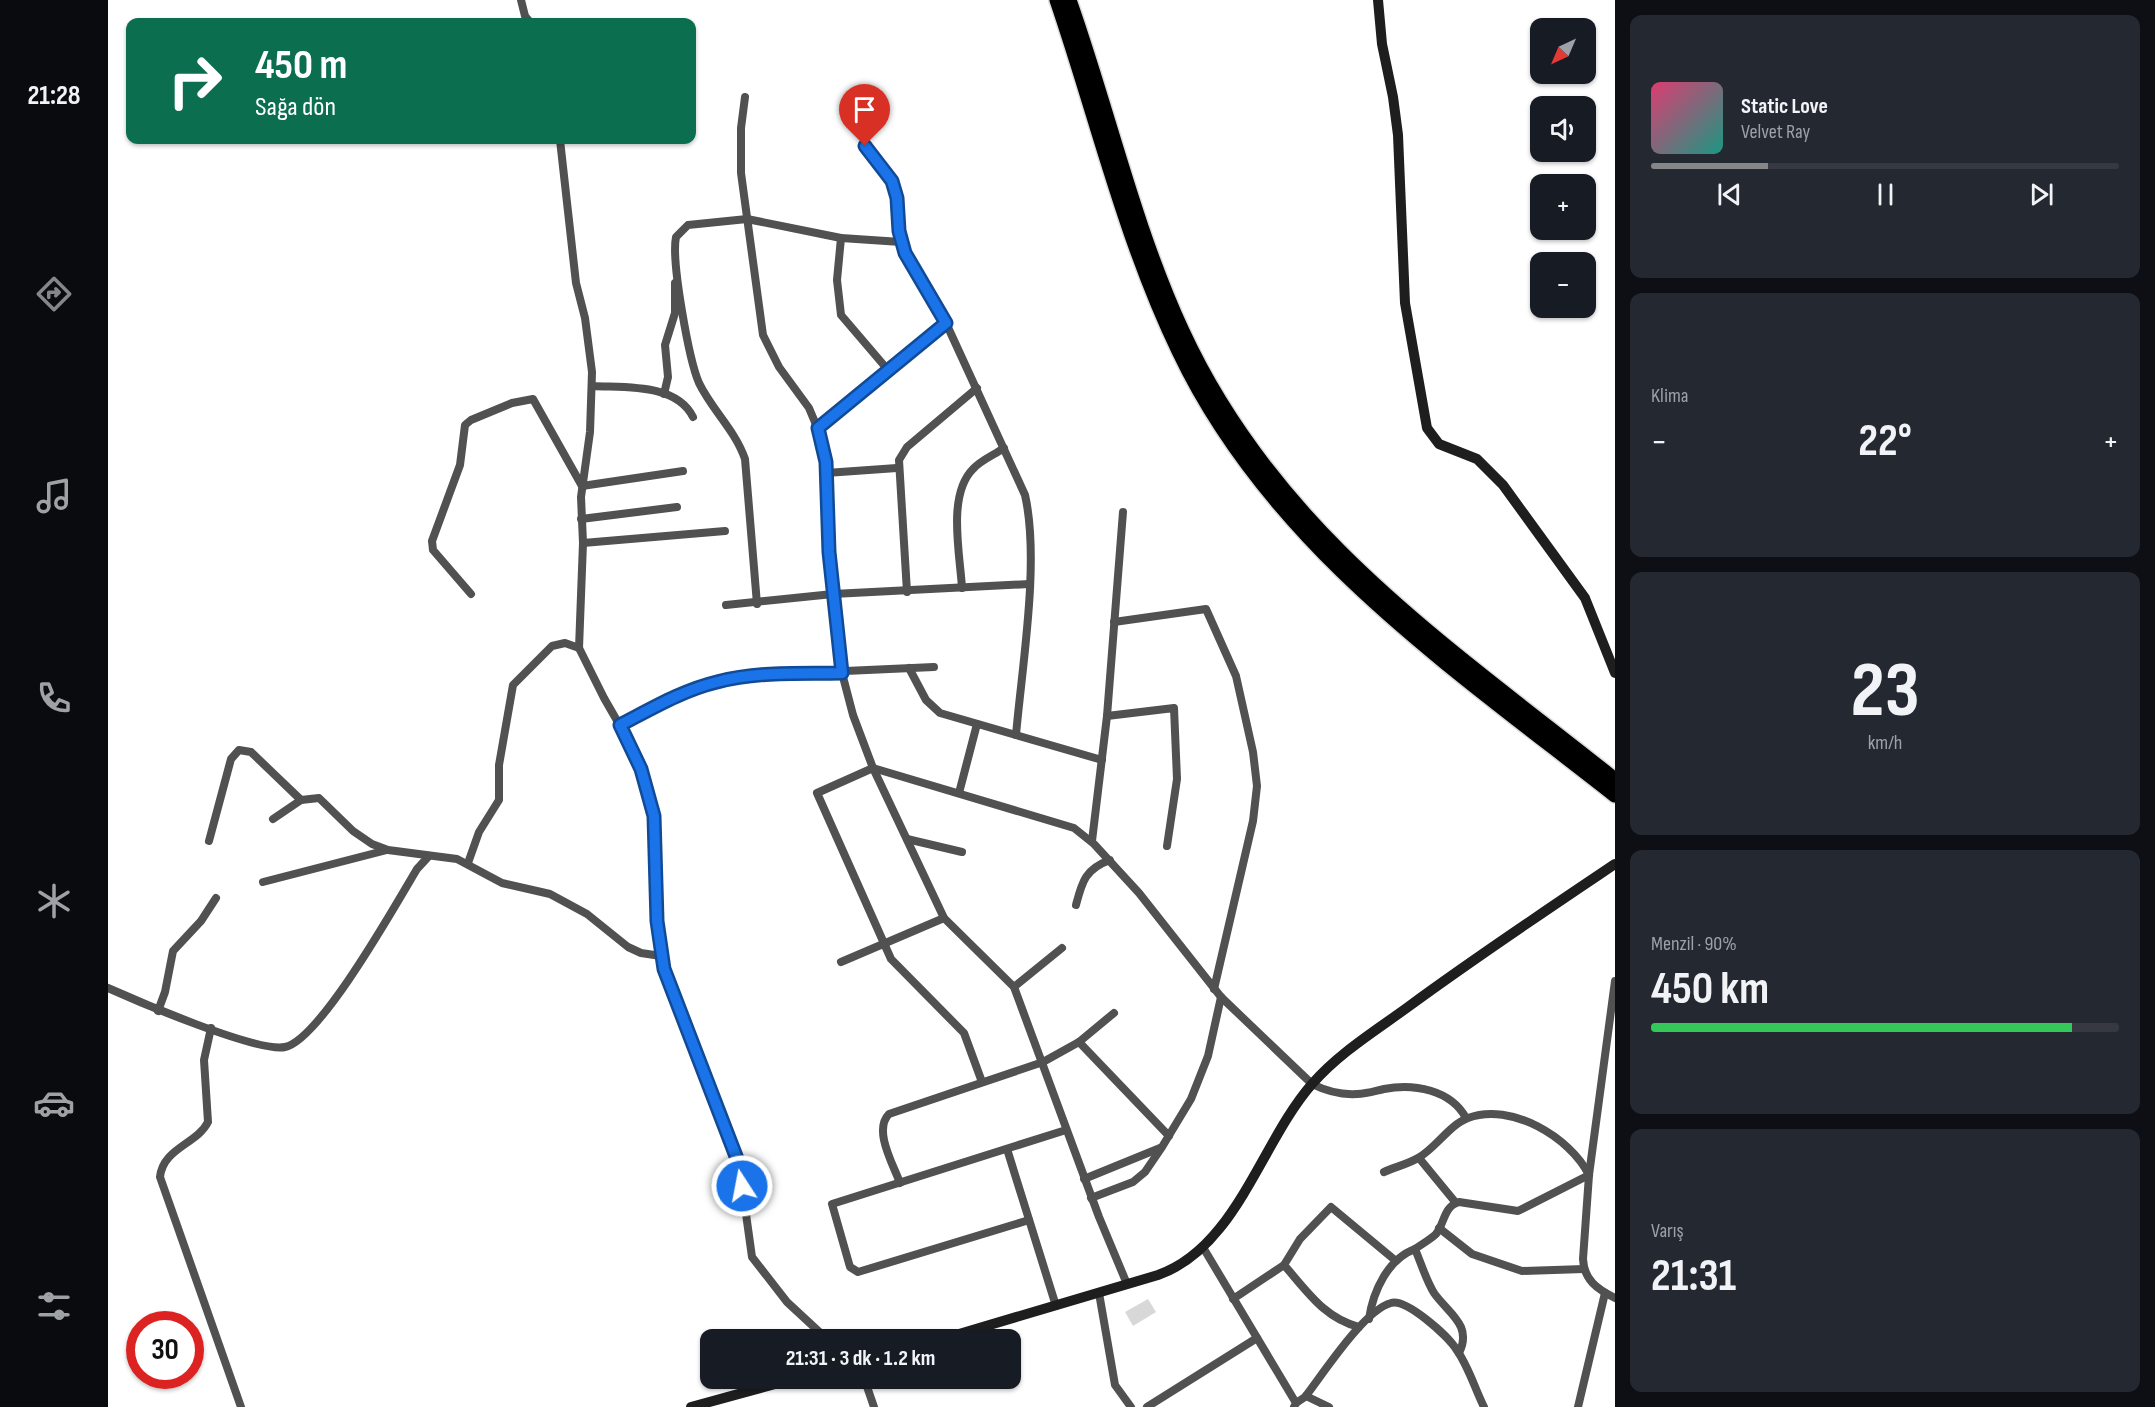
<!DOCTYPE html>
<html lang="tr">
<meta charset="utf-8">
<style>
:root{--surface:#171b24;--page:#242831;--text:#f1f3f6;--muted:#9ea1a6;--line:#363941;--accent:#858687}
body{margin:0;font-family:"Sofia Sans Condensed",sans-serif;background:var(--page);color:var(--text);height:100vh;display:flex;flex-direction:column;font-size:22px;white-space:nowrap}
*{box-sizing:border-box;margin:0}
p{font-size:20px;color:var(--muted)}
.icon{flex:none;width:33px;height:33px;fill:none;stroke:currentColor;stroke-width:2;stroke-linecap:round;stroke-linejoin:round}
.map{position:relative;flex:1;overflow:hidden}
.drawer{display:flex;flex-direction:column;gap:15px;padding:15px;background:#0d0f14;width:540px}
.drawer>*{flex:none}
.guide{position:absolute;left:18px;top:18px;width:570px;height:126px;border-radius:12px;box-shadow:0 2px 4px #0004;background:#0b6e4f;color:#fff;overflow:hidden}
.needle{width:39px;rotate:224deg}
.tools{position:absolute;left:1422px;top:18px;display:grid;gap:12px}
.tools a{display:grid;place-items:center;width:66px;height:66px;border-radius:12px;background:var(--surface);box-shadow:0 2px 4px #0004;font-size:30px}
.speed{position:absolute;left:18px;top:1311px;display:flex;gap:12px;font-size:30px;font-weight:700;text-align:center}
.speed>*{display:grid;place-content:center;width:78px;height:78px;border-radius:50%;background:var(--surface);box-shadow:0 2px 4px #0004;line-height:1}
.speed .limit{border:9px solid #d22;background:#fff;color:#111}
.pin{position:absolute;display:grid;place-items:center;width:51px;height:51px;color:#fff;margin:-62px -26px;border-radius:50% 50% 50% 0;rotate:-45deg;box-shadow:0 0 6px #0007}
.pin .icon{rotate:45deg}
.me{position:absolute;width:66px;margin:-33px;rotate:349deg;stroke-linejoin:round;filter:drop-shadow(0 0 4px #0008)}
.turn{display:flex;align-items:center;gap:21px;height:126px;padding:0 30px;font-size:27px}
.turn .icon{width:78px;height:78px;stroke-width:2.5}
.turn b{display:block;font-size:42px;line-height:51px}
.big{font-size:45px;font-weight:700;line-height:1.1}
.drawer .tile{flex:1;display:flex;flex-direction:column;justify-content:center;gap:9px;min-width:0;padding:0 21px;border-radius:12px;background:var(--page)}
.drawer .dial{align-items:center;gap:0}
.dial b{font-size:78px;line-height:1}
.song{display:flex;align-items:center;gap:18px}
.cover{width:72px;height:72px;border-radius:9px;background:linear-gradient(135deg,hsl(340 70% 55%),hsl(170 70% 35%))}
.played{height:6px;border-radius:3px;background:linear-gradient(90deg,var(--accent) 25%,var(--line) 25%)}
.keys{display:flex;justify-content:space-around;direction:ltr}
.heat{display:flex;justify-content:space-between;align-items:center;font-size:33px;direction:ltr}
.charge{height:9px;border-radius:4px;background:linear-gradient(90deg,#34c759 90%,var(--line) 0)}
.trip{position:absolute;left:592px;top:1329px;width:321px;height:60px;border-radius:12px;background:var(--surface);box-shadow:0 2px 4px #0004;font-weight:700;line-height:60px;text-align:center}
main{display:flex;flex:1;min-height:0}
.tabs{display:flex;flex-direction:column;width:108px;justify-content:space-around;align-items:center;background:#090b0e;color:var(--muted)}
.tabs .icon{width:42px;height:42px}
.tabs .selected{color:var(--accent)}
.tabs b{font-size:27px;color:var(--text)}
.map>svg:first-child{display:block}
.pitch{fill:#d8d8d8}
.lines{fill:none;stroke-linecap:round;stroke-linejoin:round}
.highway-casing{stroke:#dbdbdb;stroke-width:18}
.street{stroke:#515151;stroke-width:8}
.secondary{stroke:#1e1e1e;stroke-width:10}
.highway{stroke:#000;stroke-width:15}
.route-casing{stroke:#114b97;stroke-width:15}
.route{stroke:#1a73e8;stroke-width:10}
</style>
<main>
<nav class="tabs">
<b>21:28</b>
<svg class="icon selected" aria-label="directions" viewBox="0 0 24 24"><path d="M12 3l9 9-9 9-9-9zM9 14v-3h6M13 9l2 2-2 2"/></svg>
<svg class="icon" aria-label="music" viewBox="0 0 24 24"><path d="M9 18V5l10-2v13"/><circle cx="6" cy="18" r="3"/><circle cx="16" cy="16" r="3"/></svg>
<svg class="icon" aria-label="phone" viewBox="0 0 24 24"><path d="M5 4h4l2 5-3 2q2 4 5 5l2-3 5 2v4C11 20 4 13 5 4z"/></svg>
<svg class="icon" aria-label="climate" viewBox="0 0 24 24"><path d="M12 3v18M4 7l16 10M4 17L20 7"/></svg>
<svg class="icon" aria-label="car" viewBox="0 0 24 24"><path d="M5 17H2v-5l4-1 3-4h7l3 4 3 1v5h-3M9 17h6M6 11h13"/><circle cx="7" cy="17" r="2"/><circle cx="17" cy="17" r="2"/></svg>
<svg class="icon" aria-label="filters" viewBox="0 0 24 24"><path d="M4 7h16M4 17h16"/><circle cx="9" cy="7" r="2"/><circle cx="15" cy="17" r="2"/></svg>
</nav>
<div class="map">
<svg width="1507" height="1407" viewBox="0 0 1507 1407">
<rect width="100%" height="100%" fill="#fff"/>
<polygon class="pitch" points="1040,1299 1048,1312 1025,1326 1017,1312"/>
<g class="lines">
<g class="highway-casing">
<g id="highway">
<path d="M 949,0 C 989,117 1017,239 1071,351 C 1163,545 1343,666 1507,795"/>
<path d="M 961,0 C 1000,110 1025,225 1074,331 C 1167,533 1339,646 1507,780"/>
</g>
</g>
<g class="street">
<polyline points="413,0 417,16 422,22"/>
<polyline points="637,97 633,128 633,173 655,335 671,367 701,408 714,439 718,462 725,594 734,673 745,715 765,768 836,918 906,987 991,1217 1019,1284"/>
<polyline points="452,140 468,283 477,318 484,372 482,432 473,497 475,543 471,648 496,698 523,745 543,800 548,832 549,921 553,956 560,982 631,1164 644,1257 679,1302 720,1340"/>
<path d="M 757,146 L 784,181 L 789,198 L 791,231 L 797,253 L 838,323 L 917,495 C 932,561 914,666 908,735"/>
<polyline points="733,238 729,280 733,315 780,370"/>
<path d="M 485,386 C 517,388 568,383 585,417"/>
<polyline points="556,394 560,377 557,345 567,313 567,283"/>
<polyline points="710,428 838,323"/>
<polyline points="718,473 789,468"/>
<polyline points="473,519 569,507"/>
<polyline points="475,543 617,531"/>
<path d="M 854,588 C 852,554 839,495 865,469 C 873,460 886,455 896,448"/>
<polyline points="799,592 791,460 799,447 869,388"/>
<polyline points="363,594 325,550 324,541 352,465 357,425 363,420 404,403 425,399 474,486 575,471"/>
<path d="M 649,604 L 637,459 C 627,430 604,410 591,383 C 581,360 563,261 568,237 L 580,225 L 639,219 L 733,238 L 793,242"/>
<polyline points="618,605 725,594 921,584"/>
<polyline points="1006,622 1098,609 1128,676 1145,752 1149,786 1145,821 1106,989"/>
<polyline points="801,668 818,700 832,713 994,760"/>
<polyline points="999,716 1066,708 1069,779 1059,846"/>
<polyline points="511,725 580,691 622,679 651,675 826,667"/>
<polyline points="851,793 869,724"/>
<polyline points="165,819 193,800 211,798 245,831 264,844 280,850 349,859 394,883 442,894 479,914 520,947 533,953 553,956"/>
<polyline points="799,839 854,852"/>
<polyline points="101,841 123,759 131,750 143,752 193,800"/>
<polyline points="984,841 999,716 1015,512"/>
<polyline points="360,863 371,832 391,800 391,765 405,685 444,646 457,643 471,648"/>
<polyline points="155,882 279,850"/>
<path d="M 968,905 C 974,882 977,869 1002,860"/>
<polyline points="733,962 836,918"/>
<path d="M 1507,981 L 1481,1175 L 1475,1259 C 1476,1280 1489,1289 1507,1298"/>
<polyline points="906,987 954,948"/>
<path d="M 0,988 C 29,1001 150,1053 177,1047 C 212,1040 288,904 309,869 L 321,856"/>
<polyline points="50,1011 57,992 65,951 93,921 108,898"/>
<path d="M 103,1028 L 96,1060 L 100,1122 C 89,1144 55,1148 52,1177 L 133,1407"/>
<polyline points="971,1042 1061,1136"/>
<path d="M 874,1082 L 856,1033 L 783,959 L 709,793 L 765,768 L 966,828 L 986,844 L 1031,893 L 1113,997 L 1204,1084 C 1218,1091 1233,1095 1249,1094 C 1259,1094 1267,1091 1276,1089 C 1306,1083 1343,1090 1358,1118"/>
<polyline points="899,1149 948,1306"/>
<polyline points="1311,1158 1348,1203"/>
<path d="M 1276,1172 C 1287,1167 1300,1164 1310,1158 C 1328,1148 1341,1125 1360,1118 C 1403,1102 1462,1137 1481,1175 L 1410,1211 L 1351,1202 C 1335,1207 1337,1223 1328,1234 C 1323,1239 1314,1244 1307,1249"/>
<polyline points="976,1179 1052,1148"/>
<path d="M 792,1183 C 785,1164 765,1130 781,1114 L 935,1062 L 971,1042 L 1006,1013"/>
<polyline points="983,1198 1025,1182 1037,1172 1054,1147 1083,1099 1100,1056 1113,997"/>
<polyline points="921,1220 750,1272 742,1267 724,1204 958,1130"/>
<polyline points="1331,1228 1364,1254 1414,1271 1476,1269"/>
<polyline points="1096,1249 1188,1403 1186,1407"/>
<path d="M 1176,1265 C 1199,1291 1216,1318 1251,1327"/>
<polyline points="991,1293 1007,1385 1023,1407"/>
<polyline points="1125,1299 1176,1265 1192,1239 1223,1207 1288,1261"/>
<path d="M 1261,1319 C 1265,1291 1280,1259 1307,1249 C 1313,1263 1318,1280 1326,1293 C 1340,1313 1365,1325 1351,1353"/>
<polyline points="756,1378 766,1407"/>
<polyline points="1198,1396 1221,1407"/>
<path d="M 1188,1403 L 1197,1397 C 1215,1374 1256,1310 1283,1303 C 1298,1298 1340,1336 1348,1349 C 1360,1365 1367,1389 1376,1407"/>
<polyline points="1039,1407 1149,1338"/>
<polyline points="1470,1407 1497,1293"/>
</g>
<g class="secondary">
<polyline points="1270,0 1274,44 1285,97 1290,135 1297,303 1319,428 1331,444 1369,459 1395,485 1477,598 1507,673"/>
<path d="M 831,1340 L 1050,1275 C 1128,1248 1153,1142 1204,1084 C 1231,1053 1267,1031 1300,1007 C 1368,957 1437,911 1507,864"/>
<polyline points="583,1407 689,1378"/>
</g>
<use href="#highway" class="highway"/>
</g>
<g class="lines">
<g class="route-casing">
<path id="route" d="M 634,1186 L 631,1164 L 556,969 L 549,921 L 546,816 L 533,769 L 512,725 C 543,709 575,690 609,682 C 650,671 693,674 734,673 L 721,552 L 718,462 L 710,428 L 838,323 L 797,253 L 791,231 L 789,198 L 784,181 L 757,146"/>
</g>
<use href="#route" class="route"/>
</g>
</svg>
<div class="tools">
<a><svg class="needle" viewBox="-14 -14 28 28"><path d="M0-13l5 13h-10z" fill="#e53935"/><path d="M0 13l5-13h-10z" fill="#9ea1a6"/></svg></a>
<a><svg class="icon" aria-label="sound" viewBox="0 0 24 24"><path d="M4 9h4l5-4v14l-5-4H4zM17 9q2 3 0 6"/></svg></a>
<a>+</a>
<a>−</a>
</div>
<div class="speed"><div class="limit">30</div></div>
<div class="pin" style="left:757px;top:146px;background:#d93025"><svg class="icon" aria-label="arrive" viewBox="0 0 24 24"><path d="M6 21V4h12l-3 4 3 4H6"/></svg></div>
<svg class="me" style="left:634px;top:1186px" viewBox="-20 -20 40 40"><circle r="17" fill="#1a73e8" stroke="#fff" stroke-width="3"/><path d="M0-11L8 9 0 5-8 9z" fill="#fff"/></svg>
<div class="trip">21:31 · 3 dk · 1.2 km</div>
<div class="guide">
<div class="turn"><svg class="icon" aria-label="right" viewBox="0 0 24 24"><path d="M7 20v-9h11M14 6l5 5-5 5"/></svg><div><b>450 m</b>Sağa dön</div></div>
</div>
</div>
<section class="drawer">
<div class="tile">
<div class="song"><i class="cover"></i><div><b>Static Love</b><p>Velvet Ray</p></div></div>
<div class="played"></div>
<div class="keys"><svg class="icon" aria-label="previous" viewBox="0 0 24 24"><path d="M18 5L8 12l10 7zM5 5v14"/></svg><svg class="icon" aria-label="pause" viewBox="0 0 24 24"><path d="M8 5v14M16 5v14"/></svg><svg class="icon" aria-label="next" viewBox="0 0 24 24"><path d="M6 5l10 7-10 7zM19 5v14"/></svg></div>
</div>
<div class="tile"><p>Klima</p>
<div class="heat"><a>−</a><b class="big">22°</b><a>+</a></div>
</div>
<div class="tile dial"><b>23</b><p>km/h</p></div>
<div class="tile"><p>Menzil · 90%</p><b class="big">450 km</b><div class="charge"></div></div>
<div class="tile"><p>Varış</p><b class="big">21:31</b></div>
</section>
</main>
